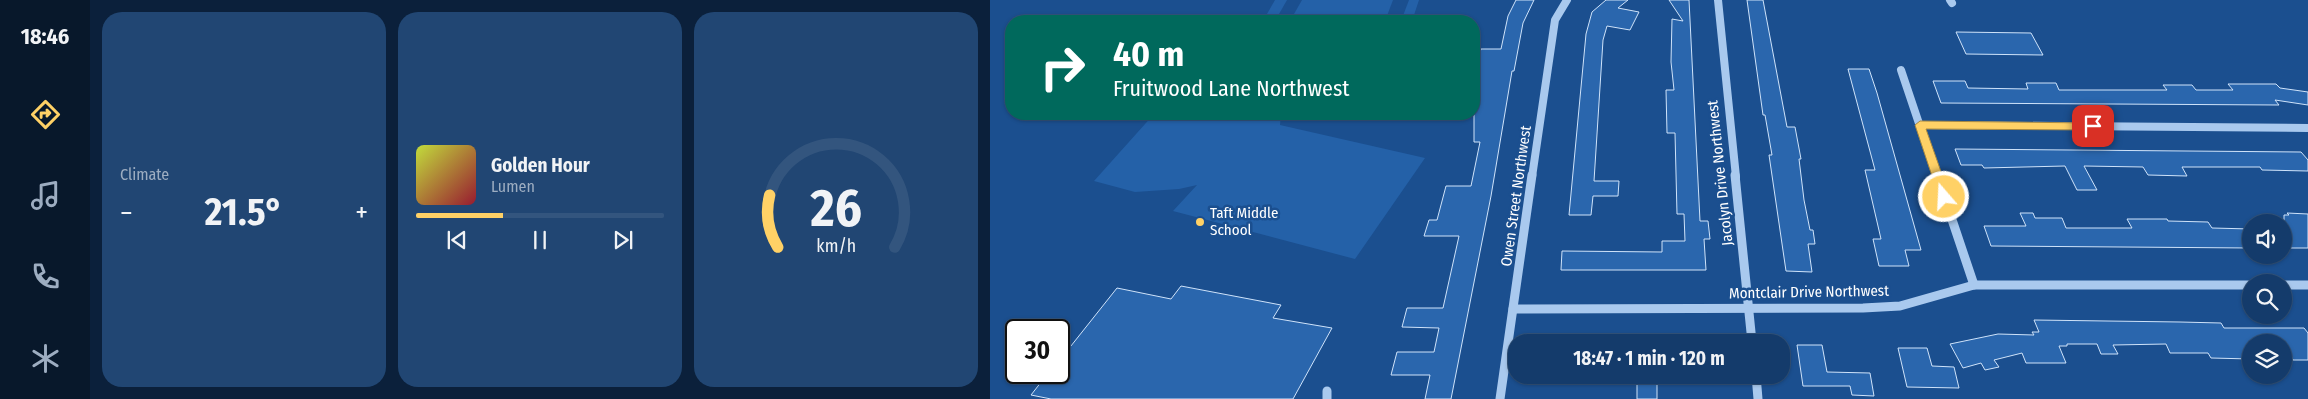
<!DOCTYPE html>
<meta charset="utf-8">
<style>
:root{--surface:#143b6b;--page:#214673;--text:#f1f3f6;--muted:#9dadc1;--line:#33557e;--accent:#ffd166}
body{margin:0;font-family:"Fira Sans Condensed",sans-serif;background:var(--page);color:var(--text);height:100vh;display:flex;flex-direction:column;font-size:19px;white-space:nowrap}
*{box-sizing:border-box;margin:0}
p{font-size:16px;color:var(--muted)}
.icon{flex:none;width:28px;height:28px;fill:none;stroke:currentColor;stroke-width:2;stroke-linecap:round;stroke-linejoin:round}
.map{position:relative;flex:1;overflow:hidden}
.side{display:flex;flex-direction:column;gap:12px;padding:12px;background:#0b203b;width:900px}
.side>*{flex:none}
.banner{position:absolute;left:15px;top:15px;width:475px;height:105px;border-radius:20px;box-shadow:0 1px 4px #0004,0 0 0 1px var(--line);background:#00695c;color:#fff;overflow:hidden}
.buttons{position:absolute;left:1252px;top:214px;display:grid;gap:10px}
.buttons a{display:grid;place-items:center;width:50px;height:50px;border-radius:50%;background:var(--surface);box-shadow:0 1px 4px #0004,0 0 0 1px var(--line);font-size:25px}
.speed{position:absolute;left:15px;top:319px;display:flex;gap:10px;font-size:25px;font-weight:700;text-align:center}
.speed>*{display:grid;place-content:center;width:65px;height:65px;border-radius:50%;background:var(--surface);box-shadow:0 1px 4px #0004,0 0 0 1px var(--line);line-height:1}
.speed .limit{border:2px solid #111;border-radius:8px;background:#fff;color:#111}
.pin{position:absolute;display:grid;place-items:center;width:42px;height:42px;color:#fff;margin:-21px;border-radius:10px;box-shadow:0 2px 8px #0006}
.me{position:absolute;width:55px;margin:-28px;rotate:341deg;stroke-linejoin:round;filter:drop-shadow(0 0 4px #0008)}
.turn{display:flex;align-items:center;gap:18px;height:105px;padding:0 25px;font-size:22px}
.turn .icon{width:65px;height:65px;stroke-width:2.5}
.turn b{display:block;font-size:35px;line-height:42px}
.big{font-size:38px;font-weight:700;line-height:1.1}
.side .tile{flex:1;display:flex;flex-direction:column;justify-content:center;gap:8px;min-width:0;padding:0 18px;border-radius:20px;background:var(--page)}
.side .dial{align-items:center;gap:0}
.dial svg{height:130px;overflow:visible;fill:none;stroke:var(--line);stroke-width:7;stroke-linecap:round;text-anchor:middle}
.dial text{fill:var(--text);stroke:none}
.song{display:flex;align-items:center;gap:15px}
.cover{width:60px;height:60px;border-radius:8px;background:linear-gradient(135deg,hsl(70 70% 55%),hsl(350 70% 35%))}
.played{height:5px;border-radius:2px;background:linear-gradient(90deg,var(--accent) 35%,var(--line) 35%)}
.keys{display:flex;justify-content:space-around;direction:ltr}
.heat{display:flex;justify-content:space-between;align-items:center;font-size:28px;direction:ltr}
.side .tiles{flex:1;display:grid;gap:12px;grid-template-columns:repeat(3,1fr)}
.trip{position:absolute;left:518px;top:334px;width:282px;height:50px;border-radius:20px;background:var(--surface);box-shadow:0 1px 4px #0004,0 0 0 1px var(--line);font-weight:700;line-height:50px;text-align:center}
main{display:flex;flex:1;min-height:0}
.tab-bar{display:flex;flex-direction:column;width:90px;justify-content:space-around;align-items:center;background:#08182b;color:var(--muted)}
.tab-bar .icon{width:35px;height:35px}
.tab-bar .active{color:var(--accent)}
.tab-bar b{font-size:22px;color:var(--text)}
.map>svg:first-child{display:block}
.green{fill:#2461a8}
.building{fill:#2a66ad;stroke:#cfe3fa}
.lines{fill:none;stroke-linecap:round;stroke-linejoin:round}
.minor-far1{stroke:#a9c9ee;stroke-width:8}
.minor{stroke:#a9c9ee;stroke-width:9}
.route{fill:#ffd166;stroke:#a68842}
.poi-dot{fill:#ffd166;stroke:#1b4f8f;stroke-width:2}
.labels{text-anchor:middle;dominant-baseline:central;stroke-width:5;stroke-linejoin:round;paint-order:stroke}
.street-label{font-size:15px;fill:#fff;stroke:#1b4f8f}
.poi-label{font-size:15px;fill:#fff;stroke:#1b4f8f;text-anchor:start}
</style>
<main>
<nav class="tab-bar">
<b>18:46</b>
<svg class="icon active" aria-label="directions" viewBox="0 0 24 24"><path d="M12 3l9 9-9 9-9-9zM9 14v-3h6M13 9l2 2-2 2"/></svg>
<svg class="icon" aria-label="music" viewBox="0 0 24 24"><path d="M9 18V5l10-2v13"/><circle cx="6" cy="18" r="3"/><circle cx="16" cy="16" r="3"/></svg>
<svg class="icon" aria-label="phone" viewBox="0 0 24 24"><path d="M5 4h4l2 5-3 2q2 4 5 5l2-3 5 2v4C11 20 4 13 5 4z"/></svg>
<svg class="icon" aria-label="climate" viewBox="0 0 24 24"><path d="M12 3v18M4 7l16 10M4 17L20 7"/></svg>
</nav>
<section class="side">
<div class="tiles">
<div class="tile"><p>Climate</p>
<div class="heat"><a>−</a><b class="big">21.5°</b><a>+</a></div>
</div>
<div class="tile">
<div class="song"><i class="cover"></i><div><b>Golden Hour</b><p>Lumen</p></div></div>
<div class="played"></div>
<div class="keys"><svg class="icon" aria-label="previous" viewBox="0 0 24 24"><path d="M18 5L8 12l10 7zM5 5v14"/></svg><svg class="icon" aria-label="pause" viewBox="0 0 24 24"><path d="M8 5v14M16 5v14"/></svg><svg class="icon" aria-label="next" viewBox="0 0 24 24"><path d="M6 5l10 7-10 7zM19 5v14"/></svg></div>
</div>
<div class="tile dial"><svg viewBox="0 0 100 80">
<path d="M14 69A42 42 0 1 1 86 69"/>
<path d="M14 69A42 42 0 0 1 9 37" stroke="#ffd166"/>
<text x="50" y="56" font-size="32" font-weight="700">26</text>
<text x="50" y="72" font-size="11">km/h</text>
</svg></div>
</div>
</section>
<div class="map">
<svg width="1318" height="399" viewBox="0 0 1318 399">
<rect width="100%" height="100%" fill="#1b4f8f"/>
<g class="green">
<polygon points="285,0 297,0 285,21 273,21"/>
<polygon points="312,0 403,0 395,21 300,21"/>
<polygon points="419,0 429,0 422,21 411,21"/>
<polygon points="164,114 291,114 290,125 435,158 365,259 183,211 207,185 189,189 145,192 104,181"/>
</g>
<g class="building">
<polygon points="526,0 544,0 533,23 524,71 522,71 501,196 461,399 435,399 440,375 401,375 407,352 444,352 449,328 412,327 417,308 453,308 469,236 434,236 439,220 447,220 456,186 481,186 490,142 484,142 484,73 491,49 511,49 518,16"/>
<polygon points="616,0 638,0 628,8 649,12 640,30 617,26 613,40 604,181 629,181 628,196 603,196 601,215 579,215 596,34 602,12"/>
<polygon points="679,0 699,0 710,221 718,221 720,239 714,239 716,270 571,270 572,251 672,252 672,241 695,241 694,214 687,214 685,133 677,133 676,90 684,90 681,62 682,19 693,21"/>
<polygon points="757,0 773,0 797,127 805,127 811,159 809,159 814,200 820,230 823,230 825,244 818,244 822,272 796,271 779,155 782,155 775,115 773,115"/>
<polygon points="966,32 1041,33 1053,55 976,54"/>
<polygon points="858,69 879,69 887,93 931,250 915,250 919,266 889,266 883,239 891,239 875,170 885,170"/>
<polygon points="943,81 975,81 978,88 1038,89 1036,83 1066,83 1069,90 1177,90 1173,85 1202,85 1206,90 1243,90 1238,84 1286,84 1290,88 1318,92 1318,105 1285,100 1289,105 951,103"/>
<polygon points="965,149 1311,152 1318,160 1318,171 1272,170 1270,167 1192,167 1197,176 1158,175 1153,167 1094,166 1107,190 1087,190 1075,166 994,168 992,165 971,165"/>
<polygon points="1030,213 1043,213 1045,218 1072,218 1076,228 1142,228 1137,219 1177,219 1178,221 1218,222 1222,228 1261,229 1261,248 1001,246 994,226 1036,226"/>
<polygon points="1297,213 1318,214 1318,248 1294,248 1294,215 1299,215"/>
<polygon points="191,286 291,305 283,318 342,328 303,399 61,399 41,395 59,372 69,372 69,361 127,288 181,299"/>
<polygon points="1044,320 1190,322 1231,323 1234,328 1314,328 1318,333 1318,360 1303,360 1294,342 1261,342 1261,359 1221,358 1218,353 1180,353 1176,344 1123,345 1128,354 1111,354 1107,344 1077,344 1077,346 1069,346 1076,363 1036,363 1032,353 1004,360 1009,367 995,370 991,363 973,368 960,344 1008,334 1044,335 1042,332 1049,332"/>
<polygon points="807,345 832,345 837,372 880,373 884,396 862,395 860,386 813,386"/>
<polygon points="908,348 937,348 942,366 964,367 969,388 917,387"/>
<rect x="647" y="382" width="20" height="17"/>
</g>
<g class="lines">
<g class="minor-far1">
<polyline points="728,0 746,177"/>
<polyline points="960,0 962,3"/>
<polyline points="911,70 947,177"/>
<polyline points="930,125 1318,128"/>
<polyline points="542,177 565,20 577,0"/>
</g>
<g class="minor">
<polyline points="745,175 762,342"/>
<polyline points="947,175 984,285"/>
<polyline points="1294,285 1318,285"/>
<polyline points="523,309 873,308 910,306 984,285 1261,285"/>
<polyline points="766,375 768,399"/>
<polyline points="337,391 337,399"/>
<polyline points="510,399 542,175"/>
</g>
</g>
<polygon class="route" points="930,121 1103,123 1108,126 1103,130 936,129 960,197 954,201 949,197 925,125"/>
<circle class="poi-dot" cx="210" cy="222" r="5"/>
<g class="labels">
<g class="street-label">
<text transform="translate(730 173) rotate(-96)">Jacolyn Drive Northwest</text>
<text transform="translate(526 196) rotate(-82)">Owen Street Northwest</text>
<text transform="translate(819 292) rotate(-1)">Montclair Drive Northwest</text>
</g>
<g class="poi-label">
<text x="220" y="213">Taft Middle<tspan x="220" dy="17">School</tspan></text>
</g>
</g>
</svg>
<div class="buttons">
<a><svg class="icon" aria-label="sound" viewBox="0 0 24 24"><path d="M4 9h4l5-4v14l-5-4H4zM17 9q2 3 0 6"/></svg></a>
<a><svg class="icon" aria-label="search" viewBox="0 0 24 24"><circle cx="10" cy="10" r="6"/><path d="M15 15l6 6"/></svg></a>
<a><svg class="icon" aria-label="layers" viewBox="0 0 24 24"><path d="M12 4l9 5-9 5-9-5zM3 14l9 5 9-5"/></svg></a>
</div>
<div class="speed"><div class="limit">30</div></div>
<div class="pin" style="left:1103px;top:126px;background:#d93025"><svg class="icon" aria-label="arrive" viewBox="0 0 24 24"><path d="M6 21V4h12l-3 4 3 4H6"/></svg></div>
<svg class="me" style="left:954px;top:197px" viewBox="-20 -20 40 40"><circle r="17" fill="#ffd166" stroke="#fff" stroke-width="3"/><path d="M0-11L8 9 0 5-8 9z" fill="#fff"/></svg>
<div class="trip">18:47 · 1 min · 120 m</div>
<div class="banner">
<div class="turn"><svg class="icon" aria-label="right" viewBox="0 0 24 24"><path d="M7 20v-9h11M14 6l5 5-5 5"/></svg><div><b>40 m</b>Fruitwood Lane Northwest</div></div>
</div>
</div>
</main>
